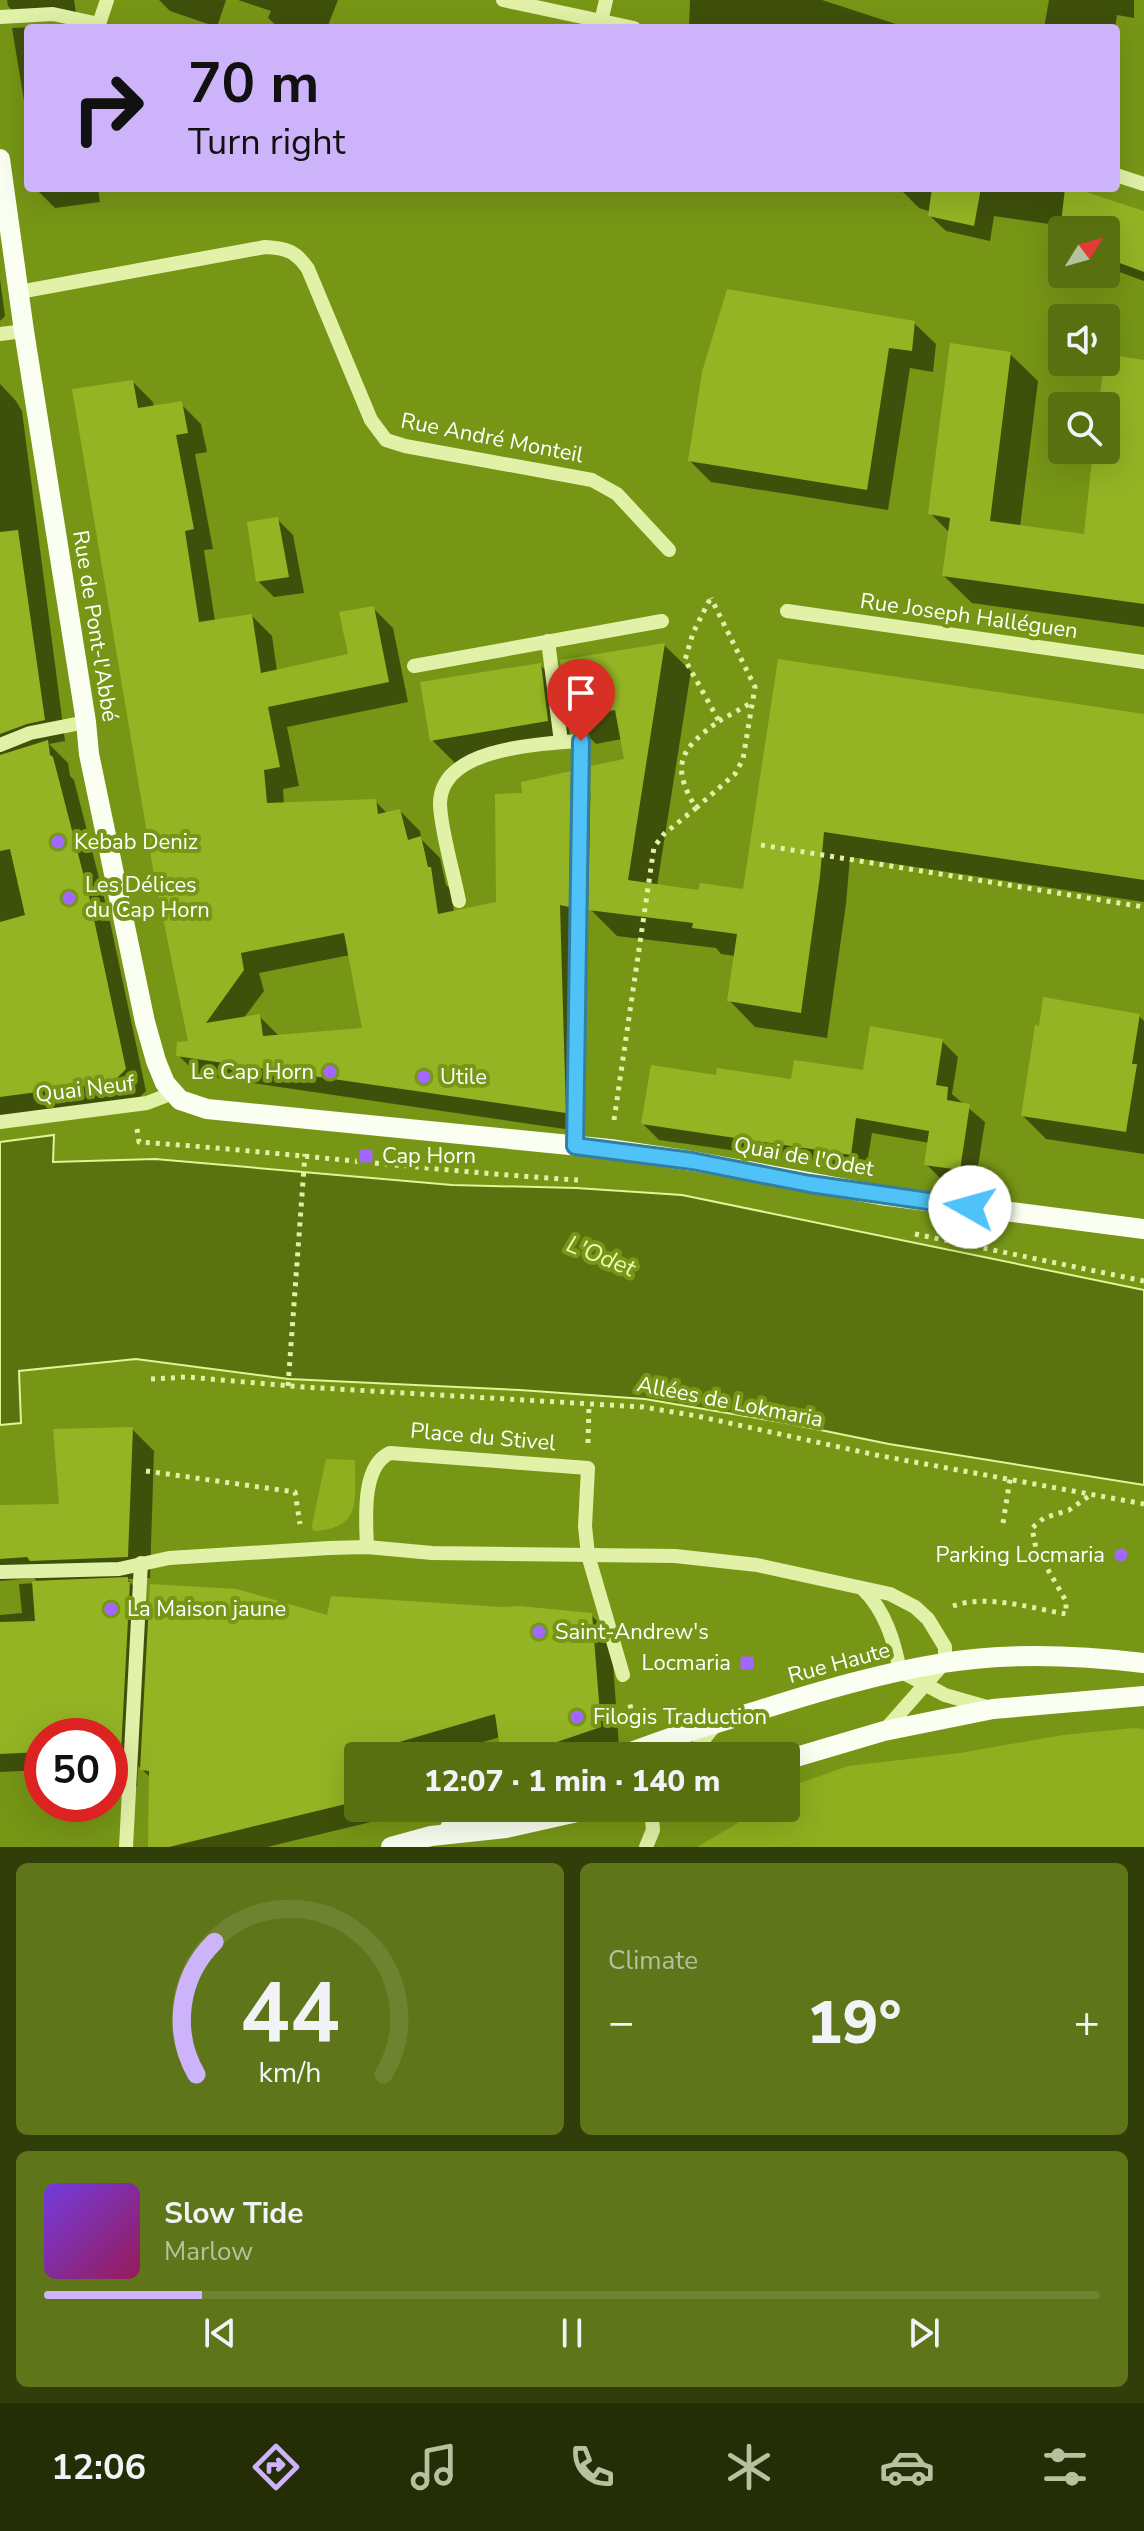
<!DOCTYPE html>
<meta charset="utf-8">
<style>
:root{--surface:#597010;--page:#5f7519;--text:#f1f3f6;--muted:#b7c19f;--line:#6e8230;--accent:#cdb4fa}
body{margin:0;font-family:"Nunito Sans",sans-serif;background:var(--page);color:var(--text);height:100vh;display:flex;flex-direction:column;font-size:30px;white-space:nowrap}
*{box-sizing:border-box;margin:0}
p{font-size:26px;color:var(--muted)}
.icon{flex:none;width:44px;height:44px;fill:none;stroke:currentColor;stroke-width:2;stroke-linecap:round;stroke-linejoin:round}
.map{position:relative;height:1847px;overflow:hidden}
.panel{display:flex;flex-direction:column;gap:16px;padding:16px;background:#313e09;flex:1}
.panel>*{flex:none}
.banner{position:absolute;left:24px;top:24px;width:1096px;height:168px;border-radius:8px;box-shadow:0 8px 32px #0002;background:#cdb4fa;color:#111;overflow:hidden}
.needle{width:52px;rotate:53deg}
.controls{position:absolute;left:1048px;top:216px;display:grid;gap:16px}
.controls a{display:grid;place-items:center;width:72px;height:72px;border-radius:8px;background:var(--surface);box-shadow:0 8px 32px #0002;font-size:40px}
.speed{position:absolute;left:24px;top:1718px;display:flex;gap:16px;font-size:40px;font-weight:700;text-align:center}
.speed>*{display:grid;place-content:center;width:104px;height:104px;border-radius:50%;background:var(--surface);box-shadow:0 8px 32px #0002;line-height:1}
.speed .limit{border:12px solid #d22;background:#fff;color:#111}
.pin{position:absolute;display:grid;place-items:center;width:68px;height:68px;color:#fff;margin:-82px -34px;border-radius:50% 50% 50% 0;rotate:-45deg;box-shadow:0 0 8px #0007}
.pin .icon{rotate:45deg}
.me{position:absolute;width:88px;margin:-44px;rotate:277deg;stroke-linejoin:round;filter:drop-shadow(0 0 6px #0008)}
.turn{display:flex;align-items:center;gap:28px;height:168px;padding:0 32px;font-size:36px}
.turn .icon{width:104px;height:104px;stroke-width:2.5}
.turn b{display:block;font-size:56px;line-height:68px}
.big{font-size:60px;font-weight:800;line-height:1.1}
.panel .card{flex:1;display:flex;flex-direction:column;justify-content:center;gap:12px;min-width:0;padding:0 28px;border-radius:12px;background:var(--page)}
.panel .dial{align-items:center;gap:0}
.dial svg{height:208px;overflow:visible;fill:none;stroke:var(--line);stroke-width:7;stroke-linecap:round;text-anchor:middle}
.dial text{fill:var(--text);stroke:none}
.song{display:flex;align-items:center;gap:24px}
.cover{width:96px;height:96px;border-radius:12px;background:linear-gradient(135deg,hsl(260 70% 55%),hsl(330 70% 35%))}
.played{height:8px;border-radius:4px;background:linear-gradient(90deg,var(--accent) 15%,var(--line) 15%)}
.keys{display:flex;justify-content:space-around;direction:ltr}
.heat{display:flex;justify-content:space-between;align-items:center;font-size:44px;direction:ltr}
.panel .tiles{flex:1;display:grid;gap:16px;grid-template-columns:1fr 1fr}
.card:last-child{grid-column:span 2}
.trip{position:absolute;left:344px;top:1742px;width:456px;height:80px;border-radius:8px;background:var(--surface);box-shadow:0 8px 32px #0002;font-weight:800;line-height:80px;text-align:center}
.menu{display:flex;height:128px;justify-content:space-around;align-items:center;background:#242d06;color:var(--muted)}
.menu .icon{width:56px;height:56px}
.menu .active{color:var(--accent)}
.menu b{font-size:36px;color:var(--text)}
.map>svg:first-child{display:block}
.green{fill:#8faf1e}
.water{fill:#5a730e;stroke:#e1f499;stroke-width:2}
.shadow{fill:#0007;fill-rule:evenodd}
.building{fill:#94b424;fill-rule:evenodd}
.lines{fill:none;stroke-linecap:round;stroke-linejoin:round}
.path{stroke:#e1f1a7;stroke-width:5;stroke-dasharray:4 6;stroke-linecap:butt}
.minor{stroke:#e1f1a7;stroke-width:14}
.major{stroke:#fbfff1;stroke-width:20}
.route-casing{stroke:#337fa1;stroke-width:20}
.route{stroke:#4fc3f7;stroke-width:14}
.poi-dot{fill:#a267ff;stroke:#779616;stroke-width:3}
.labels{text-anchor:middle;dominant-baseline:central;stroke-width:8;stroke-linejoin:round;paint-order:stroke}
.street-label{font-size:22px;fill:#fff;stroke:#779616}
.poi-label{font-size:22px;fill:#fff;stroke:#779616;text-anchor:start}
.water-label{font-size:24px;font-style:italic;fill:#e9f8b3;stroke:#779616}
</style>
<div class="map">
<svg width="1144" height="1847" viewBox="0 0 1144 1847">
<rect width="100%" height="100%" fill="#779616"/>
<g class="green">
<path d="M 326,1459 L 355,1460 C 354,1500 364,1528 313,1531 L 312,1525 Z"/>
<polygon points="1134,1728 1144,1729 1144,1847 697,1847 763,1808 786,1808 786,1793 800,1783 848,1766 960,1753 1063,1735"/>
</g>
<polygon class="water" points="54,1135 53,1162 155,1159 452,1185 576,1188 682,1195 1144,1290 1144,1485 889,1444 786,1423 645,1399 520,1390 289,1379 136,1359 19,1371 21,1423 0,1425 0,1142"/>
<g class="shadow">
<polygon points="7,0 74,0 77,19 22,20 8,6"/>
<polygon points="159,0 226,0 217,27 170,11"/>
<polygon points="238,0 338,0 327,28 279,28 268,18 271,11"/>
<polygon points="690,0 822,0 908,28 689,28"/>
<polygon points="1049,0 1134,0 1134,18 1117,15 1115,28 1044,28"/>
<polygon points="52,26 63,28 28,28 28,125 12,28"/>
<polygon points="39,188 103,188 98,189 100,202 55,208 39,192"/>
<polygon points="904,188 1068,188 1144,213 1144,281 1106,267 1106,230 1063,230 1063,226 994,216 990,241 946,231 930,216 931,212 919,208 903,192"/>
<polygon points="0,279 5,316 0,321"/>
<polygon points="914,323 936,344 933,372 910,368 888,510 711,482 690,461"/>
<polygon points="1010,354 1038,381 1020,527 1086,536 1095,450 1106,450 1106,406 1100,406 1144,363 1144,627 972,603 944,576 950,533 930,513"/>
<path d="M 133,382 L 153,402 L 154,408 L 181,404 L 201,424 L 207,452 L 195,454 L 213,549 L 204,550 L 215,621 L 252,616 L 272,636 L 277,671 L 351,655 L 373,608 L 393,628 L 408,702 L 287,727 L 299,786 L 283,789 L 284,804 L 375,801 L 388,814 L 400,811 L 420,831 L 422,840 L 440,858 L 446,885 L 451,889 L 454,913 L 498,904 L 524,795 L 570,773 L 592,795 L 627,760 L 622,739 L 596,744 L 567,714 L 571,744 L 456,764 L 432,740 L 540,665 L 567,691 L 664,645 L 691,671 L 657,886 L 700,892 L 745,892 L 779,661 L 1144,716 L 1144,902 L 850,857 L 846,904 L 827,1038 L 755,1027 L 729,1000 L 735,956 L 721,954 L 716,948 L 617,936 L 588,907 L 588,926 L 579,924 L 585,1132 L 198,1075 L 178,1055 L 190,1043 ZM 350,955 L 364,1030 L 279,1036 L 259,1016 L 243,1019 L 264,991 L 259,973 Z"/>
<polygon points="0,384 16,401 22,411 65,741 49,744 68,763 70,776 74,780 109,917 146,1091 134,1103 0,1118"/>
<polygon points="277,519 293,535 304,593 274,597 258,581"/>
<polygon points="1139,1016 1144,1021 1144,1154 1046,1139 1023,1116"/>
<polygon points="942,1041 958,1057 952,1094 985,1122 975,1185 942,1180 926,1164 930,1143 872,1133 866,1169 659,1140 643,1124 718,1078 793,1082 865,1072"/>
<polygon points="132,1429 154,1451 150,1578 127,1579 151,1606 329,1618 591,1615 611,1635 619,1747 592,1756 503,1756 500,1737 435,1756 358,1756 358,1808 425,1809 267,1847 150,1847 151,1778 138,1766 137,1787 110,1786 110,1736 42,1736 42,1770 0,1772 0,1615 22,1613 19,1584 38,1583 34,1578 0,1581 0,1507 61,1506"/>
</g>
<g class="building">
<polygon points="932,188 981,188 974,226 928,216"/>
<polygon points="1065,188 1074,188 1144,211 1144,272 1106,258 1106,230 1062,230 1062,242 1059,241"/>
<polygon points="727,289 915,321 912,351 889,348 867,490 688,461 702,372"/>
<polygon points="950,343 1011,352 990,521 1084,534 1093,450 1106,450 1106,406 1098,406 1106,354 1144,360 1144,604 942,576 950,518 928,514"/>
<path d="M 133,380 L 138,408 L 182,401 L 188,433 L 176,435 L 194,529 L 185,531 L 199,622 L 252,614 L 261,673 L 348,654 L 339,612 L 374,606 L 389,682 L 268,707 L 280,767 L 264,770 L 267,803 L 376,799 L 378,814 L 400,809 L 408,840 L 421,836 L 428,867 L 431,867 L 438,914 L 496,902 L 495,794 L 522,793 L 521,782 L 571,771 L 569,907 L 560,905 L 566,1113 L 176,1056 L 177,1042 L 188,1041 L 153,869 L 72,389 ZM 344,933 L 362,1028 L 263,1036 L 260,1014 L 206,1023 L 244,970 L 241,953 Z"/>
<polygon points="278,517 289,577 256,582 247,522"/>
<polygon points="18,530 45,720 27,724 0,734 0,532"/>
<polygon points="665,643 628,880 698,890 700,883 743,889 778,659 1144,714 1144,880 824,832 820,876 801,1013 727,1001 737,934 692,928 693,923 588,910 591,766 624,759 615,710 568,718 560,660"/>
<polygon points="541,663 548,721 430,741 420,682"/>
<polygon points="48,740 50,755 53,757 89,896 126,1069 113,1082 0,1097 0,922 25,915 10,849 0,851 0,755"/>
<polygon points="1043,997 1140,1014 1132,1064 1137,1064 1126,1132 1021,1116 1035,1025 1039,1026"/>
<polygon points="870,1026 943,1039 936,1085 948,1087 947,1100 970,1104 960,1170 924,1165 929,1131 856,1118 851,1155 641,1124 651,1065 716,1075 717,1068 791,1079 794,1060 863,1070"/>
<polygon points="133,1427 128,1557 30,1561 27,1557 0,1559 0,1505 59,1504 53,1429"/>
<polygon points="128,1577 128,1582 130,1582 120,1770 110,1769 110,1736 42,1736 42,1752 0,1754 0,1622 35,1621 32,1581"/>
<polygon points="150,1584 237,1589 327,1615 331,1596 502,1607 519,1606 592,1613 601,1727 516,1756 501,1756 495,1714 396,1743 399,1756 358,1756 358,1801 169,1847 148,1847 149,1771 140,1770"/>
</g>
<g class="lines">
<g class="path">
<polyline points="719,721 751,703"/>
<polyline points="696,808 735,774 743,759 755,687 711,598"/>
<polyline points="761,845 1144,907"/>
<path d="M 614,1120 L 654,847 L 664,834 L 696,808 C 670,765 680,749 719,721 L 685,660 L 693,633 L 711,597"/>
<path d="M 137,1129 L 139,1142 C 285,1152 431,1171 578,1180"/>
<polyline points="915,1234 1144,1281"/>
<polyline points="151,1379 187,1377 303,1387 643,1407 697,1416 876,1455 1144,1504"/>
<polyline points="288,1386 305,1154"/>
<polyline points="588,1443 589,1405"/>
<polyline points="146,1471 295,1492 300,1524"/>
<polyline points="1003,1523 1010,1479"/>
<path d="M 953,1606 C 987,1594 1031,1608 1066,1614 L 1066,1601 L 1036,1549 L 1032,1528 L 1044,1518 L 1069,1510 L 1092,1494"/>
<polyline points="618,1723 631,1710 629,1699"/>
</g>
<g class="minor">
<polyline points="503,0 634,28"/>
<polyline points="0,17 53,14 99,24 107,0"/>
<polyline points="601,22 606,0"/>
<polyline points="1116,175 1144,184"/>
<path d="M 19,292 L 265,247 C 286,248 296,251 308,269 L 371,420 L 386,440 L 405,446 L 592,480 L 617,494 L 669,550"/>
<polyline points="0,334 24,331"/>
<polyline points="787,611 1144,662"/>
<polyline points="548,641 561,742"/>
<polyline points="414,666 662,621"/>
<polyline points="0,745 30,733 86,722"/>
<path d="M 459,901 C 454,874 440,828 440,803 C 441,747 541,744 581,741 L 575,1146"/>
<polyline points="0,1122 147,1103 173,1093"/>
<path d="M 367,1547 C 366,1520 361,1466 390,1453 L 588,1468 L 585,1526 L 588,1555 L 623,1675"/>
<polyline points="0,1572 119,1569 169,1558 329,1548 367,1547 432,1553 675,1556 757,1565 890,1594 915,1607 928,1619 945,1647 945,1662 884,1731"/>
<path d="M 863,1589 C 885,1611 894,1640 900,1671 L 945,1695 L 987,1707"/>
<polyline points="690,1756 717,1723"/>
<polyline points="126,1847 141,1563"/>
<polyline points="646,1847 653,1830 651,1808"/>
</g>
<g class="major">
<polyline points="0,159 24,331 86,722 89,754 145,1022 156,1061 165,1083 180,1100 207,1109 610,1149 692,1161 880,1195 1144,1229"/>
<path d="M 621,1756 C 666,1738 713,1724 760,1710 C 820,1691 881,1673 943,1663 C 1009,1652 1078,1655 1144,1663"/>
<polyline points="786,1760 884,1731 993,1709 1144,1696"/>
<polyline points="450,1828 495,1808"/>
<polyline points="391,1847 431,1836 506,1828 595,1808"/>
</g>
</g>
<g class="lines">
<g class="route-casing">
<polyline id="route" points="581,741 575,1146 692,1161 810,1184 970,1207"/>
</g>
<use href="#route" class="route"/>
</g>
<g class="poi-dot">
<circle cx="58" cy="842" r="8"/>
<circle cx="69" cy="898" r="8"/>
<circle cx="330" cy="1072" r="8"/>
<circle cx="424" cy="1077" r="8"/>
<rect x="358" y="1148" width="16" height="16" rx="4"/>
<circle cx="1121" cy="1555" r="8"/>
<circle cx="111" cy="1609" r="8"/>
<circle cx="539" cy="1632" r="8"/>
<rect x="739" y="1655" width="16" height="16" rx="4"/>
<circle cx="577" cy="1717" r="8"/>
</g>
<g class="labels">
<g class="street-label">
<text transform="translate(492 438) rotate(11)">Rue André Monteil</text>
<text transform="translate(969 616) rotate(8)">Rue Joseph Halléguen</text>
<text transform="translate(95 626) rotate(81)">Rue de Pont-l'Abbé</text>
<text transform="translate(85 1089) rotate(-7)">Quai Neuf</text>
<text transform="translate(804 1157) rotate(10)">Quai de l'Odet</text>
<text transform="translate(730 1402) rotate(11)">Allées de Lokmaria</text>
<text transform="translate(483 1437) rotate(5)">Place du Stivel</text>
<text transform="translate(839 1663) rotate(-15)">Rue Haute</text>
</g>
<g class="poi-label">
<text x="74" y="842">Kebab Deniz</text>
<text x="85" y="885">Les Délices<tspan x="85" dy="25">du Cap Horn</tspan></text>
<text x="314" y="1072" text-anchor="end">Le Cap Horn</text>
<text x="440" y="1077">Utile</text>
<text x="382" y="1156">Cap Horn</text>
<text x="1105" y="1555" text-anchor="end">Parking Locmaria</text>
<text x="127" y="1609">La Maison jaune</text>
<text x="555" y="1632">Saint-Andrew's</text>
<text x="731" y="1663" text-anchor="end">Locmaria</text>
<text x="593" y="1717">Filogis Traduction</text>
</g>
<g class="water-label">
<text transform="translate(601 1256) rotate(22)">L'Odet</text>
</g>
</g>
</svg>
<div class="controls">
<a><svg class="needle" viewBox="-14 -14 28 28"><path d="M0-13l5 13h-10z" fill="#e53935"/><path d="M0 13l5-13h-10z" fill="#b7c19f"/></svg></a>
<a><svg class="icon" aria-label="sound" viewBox="0 0 24 24"><path d="M4 9h4l5-4v14l-5-4H4zM17 9q2 3 0 6"/></svg></a>
<a><svg class="icon" aria-label="search" viewBox="0 0 24 24"><circle cx="10" cy="10" r="6"/><path d="M15 15l6 6"/></svg></a>
</div>
<div class="speed"><div class="limit">50</div></div>
<div class="pin" style="left:581px;top:741px;background:#d93025"><svg class="icon" aria-label="arrive" viewBox="0 0 24 24"><path d="M6 21V4h12l-3 4 3 4H6"/></svg></div>
<svg class="me" style="left:970px;top:1207px" viewBox="-20 -20 40 40"><circle r="19" fill="#fff"/><path d="M0-13L10 11 0 6-10 11z" fill="#4fc3f7"/></svg>
<div class="trip">12:07 · 1 min · 140 m</div>
<div class="banner">
<div class="turn"><svg class="icon" aria-label="right" viewBox="0 0 24 24"><path d="M7 20v-9h11M14 6l5 5-5 5"/></svg><div><b>70 m</b>Turn right</div></div>
</div>
</div>
<section class="panel">
<div class="tiles">
<div class="card dial"><svg viewBox="0 0 100 80">
<path d="M14 69A42 42 0 1 1 86 69"/>
<path d="M14 69A42 42 0 0 1 21 18" stroke="#cdb4fa"/>
<text x="50" y="56" font-size="32" font-weight="700">44</text>
<text x="50" y="72" font-size="11">km/h</text>
</svg></div>
<div class="card"><p>Climate</p>
<div class="heat"><a>−</a><b class="big">19°</b><a>+</a></div>
</div>
<div class="card">
<div class="song"><i class="cover"></i><div><b>Slow Tide</b><p>Marlow</p></div></div>
<div class="played"></div>
<div class="keys"><svg class="icon" aria-label="previous" viewBox="0 0 24 24"><path d="M18 5L8 12l10 7zM5 5v14"/></svg><svg class="icon" aria-label="pause" viewBox="0 0 24 24"><path d="M8 5v14M16 5v14"/></svg><svg class="icon" aria-label="next" viewBox="0 0 24 24"><path d="M6 5l10 7-10 7zM19 5v14"/></svg></div>
</div>
</div>
</section>
<nav class="menu">
<b>12:06</b>
<svg class="icon active" aria-label="directions" viewBox="0 0 24 24"><path d="M12 3l9 9-9 9-9-9zM9 14v-3h6M13 9l2 2-2 2"/></svg>
<svg class="icon" aria-label="music" viewBox="0 0 24 24"><path d="M9 18V5l10-2v13"/><circle cx="6" cy="18" r="3"/><circle cx="16" cy="16" r="3"/></svg>
<svg class="icon" aria-label="phone" viewBox="0 0 24 24"><path d="M5 4h4l2 5-3 2q2 4 5 5l2-3 5 2v4C11 20 4 13 5 4z"/></svg>
<svg class="icon" aria-label="climate" viewBox="0 0 24 24"><path d="M12 3v18M4 7l16 10M4 17L20 7"/></svg>
<svg class="icon" aria-label="car" viewBox="0 0 24 24"><path d="M5 17H2v-5l4-1 3-4h7l3 4 3 1v5h-3M9 17h6M6 11h13"/><circle cx="7" cy="17" r="2"/><circle cx="17" cy="17" r="2"/></svg>
<svg class="icon" aria-label="filters" viewBox="0 0 24 24"><path d="M4 7h16M4 17h16"/><circle cx="9" cy="7" r="2"/><circle cx="15" cy="17" r="2"/></svg>
</nav>
